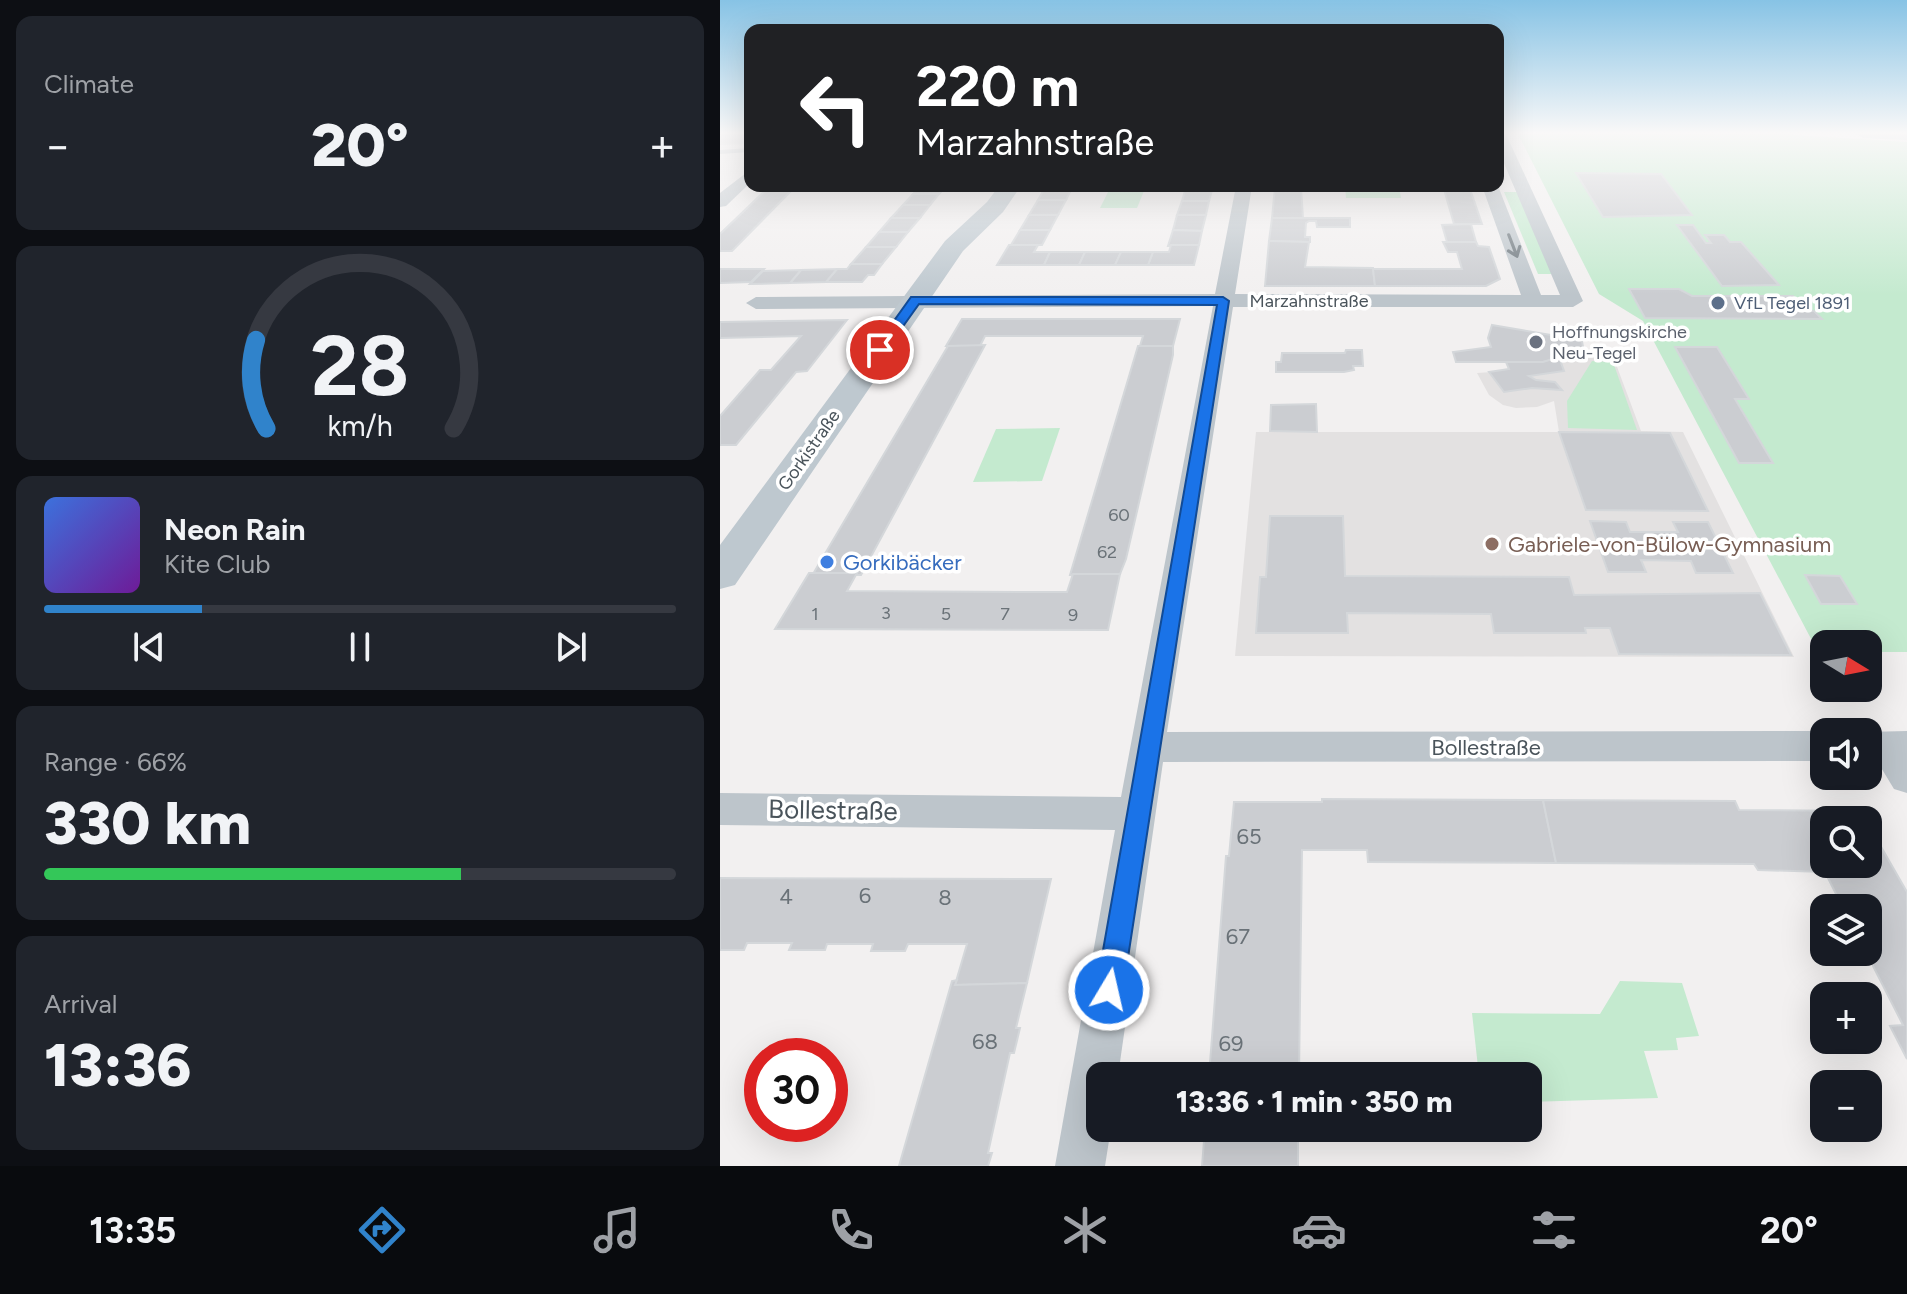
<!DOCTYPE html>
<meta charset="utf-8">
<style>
:root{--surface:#171b24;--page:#20242c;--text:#f1f3f6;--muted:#9ea1a6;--line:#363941;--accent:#3083cb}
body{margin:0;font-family:Figtree,sans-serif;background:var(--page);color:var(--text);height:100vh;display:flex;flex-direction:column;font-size:30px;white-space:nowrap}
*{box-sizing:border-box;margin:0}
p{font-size:26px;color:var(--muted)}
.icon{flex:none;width:44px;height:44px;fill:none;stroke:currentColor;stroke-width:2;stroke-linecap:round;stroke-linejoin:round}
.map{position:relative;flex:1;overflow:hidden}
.side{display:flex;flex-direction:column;gap:16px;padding:16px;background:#0d0f14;width:720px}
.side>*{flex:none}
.banner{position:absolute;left:24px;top:24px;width:760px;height:168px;border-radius:16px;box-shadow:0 8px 32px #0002;background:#202124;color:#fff;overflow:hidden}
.needle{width:52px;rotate:100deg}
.buttons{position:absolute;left:1090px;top:630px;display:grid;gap:16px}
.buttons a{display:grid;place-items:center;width:72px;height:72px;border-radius:16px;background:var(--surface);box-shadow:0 8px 32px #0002;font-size:40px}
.speed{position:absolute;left:24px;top:1038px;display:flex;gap:16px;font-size:40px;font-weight:700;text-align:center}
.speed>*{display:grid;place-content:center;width:104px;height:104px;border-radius:50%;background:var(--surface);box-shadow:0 8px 32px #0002;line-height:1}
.speed .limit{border:12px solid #d22;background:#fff;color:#111}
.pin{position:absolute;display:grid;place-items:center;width:68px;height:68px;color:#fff;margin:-34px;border:4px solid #fff;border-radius:50%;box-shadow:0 2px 8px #0007}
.me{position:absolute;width:88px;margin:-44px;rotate:9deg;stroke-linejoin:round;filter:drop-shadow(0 0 6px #0008)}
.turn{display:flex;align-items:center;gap:28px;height:168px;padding:0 40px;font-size:36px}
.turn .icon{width:104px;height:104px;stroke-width:2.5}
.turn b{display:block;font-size:56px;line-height:68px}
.big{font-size:60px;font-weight:800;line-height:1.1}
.side .tile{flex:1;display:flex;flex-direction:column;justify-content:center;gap:12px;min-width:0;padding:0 28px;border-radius:16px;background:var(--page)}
.side .dial{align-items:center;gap:0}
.dial svg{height:208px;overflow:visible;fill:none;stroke:var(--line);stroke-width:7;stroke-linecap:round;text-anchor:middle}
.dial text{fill:var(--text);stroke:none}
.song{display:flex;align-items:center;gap:24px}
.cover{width:96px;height:96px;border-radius:12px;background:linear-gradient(135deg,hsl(220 70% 55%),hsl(280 70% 35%))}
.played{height:8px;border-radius:4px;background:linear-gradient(90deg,var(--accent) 25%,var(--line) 25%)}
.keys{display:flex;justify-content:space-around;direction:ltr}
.heat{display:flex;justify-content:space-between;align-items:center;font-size:44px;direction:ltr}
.charge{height:12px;border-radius:6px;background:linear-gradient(90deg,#34c759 66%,var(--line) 0)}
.trip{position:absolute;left:366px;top:1062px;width:456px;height:80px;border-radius:16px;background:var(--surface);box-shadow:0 8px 32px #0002;font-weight:800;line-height:80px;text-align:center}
.menu{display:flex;height:128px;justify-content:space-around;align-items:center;background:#090b0e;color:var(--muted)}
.menu .icon{width:56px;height:56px}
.menu .current{color:var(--accent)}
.menu b{font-size:36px;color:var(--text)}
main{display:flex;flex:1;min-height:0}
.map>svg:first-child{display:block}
.education{fill:#e3e1e1}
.green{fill:#c4eacf}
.building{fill:#cbcdd1;stroke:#d4d7da;stroke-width:2}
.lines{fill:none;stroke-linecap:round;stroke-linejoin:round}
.lane{fill:#bdc5cb;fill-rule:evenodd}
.street{fill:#bdc5cb;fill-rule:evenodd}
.secondary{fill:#bec8cf;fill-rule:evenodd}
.oneway{stroke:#6c767d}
.route{fill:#1a73e8;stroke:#114b97;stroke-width:2}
.service-dot{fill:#5c6f8a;stroke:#fff;stroke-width:3}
.worship-dot{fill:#6b7280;stroke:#fff;stroke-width:3}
.education-dot{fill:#8d6e63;stroke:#fff;stroke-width:3}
.shop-dot{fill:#3f7fe0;stroke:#fff;stroke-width:3}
.labels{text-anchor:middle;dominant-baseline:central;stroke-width:7;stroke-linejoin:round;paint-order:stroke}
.far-street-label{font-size:18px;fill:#4a545b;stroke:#fff}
.far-service-label{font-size:18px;fill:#4e5e75;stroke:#fff;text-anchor:start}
.far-worship-label{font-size:18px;fill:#5b616d;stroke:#fff;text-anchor:start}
.number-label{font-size:18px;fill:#6a7278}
.education-label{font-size:22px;fill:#785e54;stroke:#fff;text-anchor:start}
.shop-label{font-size:22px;fill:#366cbe;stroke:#fff;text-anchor:start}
.street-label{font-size:22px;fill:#4a545b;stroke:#fff}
.near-number-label{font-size:22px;fill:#6a7278}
.near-street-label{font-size:26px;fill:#4a545b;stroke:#fff}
</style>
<main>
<section class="side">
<div class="tile"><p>Climate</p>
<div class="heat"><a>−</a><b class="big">20°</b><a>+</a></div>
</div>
<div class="tile dial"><svg viewBox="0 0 100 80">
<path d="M14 69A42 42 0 1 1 86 69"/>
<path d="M14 69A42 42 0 0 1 10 35" stroke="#3083cb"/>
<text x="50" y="56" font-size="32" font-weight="700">28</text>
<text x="50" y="72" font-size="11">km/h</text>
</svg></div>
<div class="tile">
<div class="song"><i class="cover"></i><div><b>Neon Rain</b><p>Kite Club</p></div></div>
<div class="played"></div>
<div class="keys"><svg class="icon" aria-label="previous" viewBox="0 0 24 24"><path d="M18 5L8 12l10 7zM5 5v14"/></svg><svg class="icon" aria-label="pause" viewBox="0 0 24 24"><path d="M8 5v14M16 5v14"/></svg><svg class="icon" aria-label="next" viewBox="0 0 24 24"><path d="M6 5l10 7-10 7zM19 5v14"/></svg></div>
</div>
<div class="tile"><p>Range · 66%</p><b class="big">330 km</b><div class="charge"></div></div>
<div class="tile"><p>Arrival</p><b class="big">13:36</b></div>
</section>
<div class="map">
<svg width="1187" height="1166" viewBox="0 0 1187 1166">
<rect width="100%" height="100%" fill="#f2f0f0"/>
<polygon class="education" points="890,348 921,431 963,432 1074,657 515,656 536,432 839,432 834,401 817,407 796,408 783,405 769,395 757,373 802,370 809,376 844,371 839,357"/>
<g class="green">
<polygon points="797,132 1026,132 1187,142 1187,652 1148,652 1148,644 1104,644 1104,652 1098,652 923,321 879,294"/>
<polygon points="391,186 426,186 417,208 380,208"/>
<polygon points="625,186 679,186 681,198 626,198"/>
<polygon points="784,192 799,192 834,274 818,274"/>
<polygon points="872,361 893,362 917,430 848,428 847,401"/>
<polygon points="340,428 322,481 253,482 276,429"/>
<polygon points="900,981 962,983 979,1036 956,1038 958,1050 924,1051 938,1098 808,1102 808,1076 759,1076 752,1013 880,1014"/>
</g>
<g class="building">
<polygon points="13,132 11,135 30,134 30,143 0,144 0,133"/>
<polygon points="856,173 941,174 972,215 883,217"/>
<polygon points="50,186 76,186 12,251 0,251 0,234"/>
<polygon points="200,186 227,186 219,194 193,194"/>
<polygon points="326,186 353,186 346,200 318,200"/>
<polygon points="723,186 749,186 762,224 734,224"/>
<polygon points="466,187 493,187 489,201 462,201"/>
<polygon points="555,187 581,187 583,218 552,218"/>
<polygon points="193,194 219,194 210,205 183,205"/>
<polygon points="318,200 346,200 338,215 309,215"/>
<polygon points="462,201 489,201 486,215 457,215"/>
<polygon points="183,205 210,205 200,218 171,218"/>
<polygon points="309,215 338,215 330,230 300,230"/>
<polygon points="457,215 486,215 482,231 453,230"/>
<polygon points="171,218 200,218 188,232 159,232"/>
<polygon points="552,218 630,218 630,227 597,227 596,221 589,221 586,223 585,237 590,237 590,242 549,241"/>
<polygon points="751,224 756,242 727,242 722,225"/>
<polygon points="957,225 973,225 986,243 991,243 985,235 1004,235 1010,242 1021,242 1059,285 1002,286"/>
<polygon points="300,230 330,230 322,245 291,245"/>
<polygon points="453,230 482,231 479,245 448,246"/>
<polygon points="159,232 188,232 176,247 146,247"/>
<polygon points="549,241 589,242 585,267 653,268 655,286 545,286"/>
<polygon points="723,242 756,242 758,246 769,247 780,279 766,286 655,286 653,269 742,269 737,252 728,252"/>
<polygon points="289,245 318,245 314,252 330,252 324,265 277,265"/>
<polygon points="451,245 479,245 474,265 428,265 433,252 449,252"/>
<polygon points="146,247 176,247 162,264 131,264"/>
<polygon points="330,252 365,252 359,265 324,265"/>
<polygon points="365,252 401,252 395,265 359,265"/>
<polygon points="401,252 433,252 428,265 395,265"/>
<polygon points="131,264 162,264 154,275 148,275 142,282 106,282 117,269 127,269"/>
<polygon points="0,269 44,269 31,282 0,283"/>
<polygon points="117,269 106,282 70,283 81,270"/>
<polygon points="81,270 70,283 30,284 43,271"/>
<polygon points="909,289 959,289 972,296 1073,296 1086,311 1094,311 1102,319 925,318"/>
<polygon points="242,319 460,319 453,346 420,346 423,336 265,336 260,346 226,346"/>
<polygon points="127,320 87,371 76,372 16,445 0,445 0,416 40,370 51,370 81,336 0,338 0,322"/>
<polygon points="772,325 843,337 861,336 864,352 823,362 736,362 733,352 771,347 768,338"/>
<polygon points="265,345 141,575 93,574 228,346"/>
<polygon points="418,346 453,346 453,355 406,559 400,574 350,575"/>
<polygon points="955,347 997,347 1029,399 1015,399 1053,463 1019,463"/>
<polygon points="626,350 642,350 643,366 633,366 634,370 624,372 556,372 556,362 561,362 562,353 625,353"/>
<polygon points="839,357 844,371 809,376 816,380 835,382 842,390 812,388 784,392 769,372 789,369 786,362 823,362"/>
<polygon points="596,404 597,432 550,431 551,405"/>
<polygon points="839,432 950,433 988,511 866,510"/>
<polygon points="550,516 623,516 625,576 849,577 854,595 1040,593 1071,655 899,654 890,628 865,628 866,633 774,633 771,614 627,613 628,633 536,633 540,577 546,577"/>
<polygon points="870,521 906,522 910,532 958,532 953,522 988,522 1013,573 976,573 971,561 921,560 926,572 888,572"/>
<polygon points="89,573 137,573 127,591 307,592 347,592 353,574 400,574 388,630 55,629"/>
<polygon points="1085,575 1120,576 1137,604 1101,604"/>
<polygon points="602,799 823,800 836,863 648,862 647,850 582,850 579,1076 489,1076 506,856 509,856 514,802 602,802"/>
<polygon points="823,800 1015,801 1019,810 1141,811 1146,820 1104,820 1104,864 1148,864 1148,824 1187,892 1187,1059 1170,1026 1183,1025 1151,962 1139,963 1133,952 1148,952 1148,908 1123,908 1105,872 1038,870 1034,864 836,863"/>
<polygon points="0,878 331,879 307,983 235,985 247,944 188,944 185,951 151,951 153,944 107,944 105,950 69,950 72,943 27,943 24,950 0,950"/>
<polygon points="237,980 235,985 307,983 296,1028 300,1028 294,1053 290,1053 268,1153 272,1153 268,1166 179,1166 232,981"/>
<polygon points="485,1128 578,1128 578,1166 482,1166"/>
</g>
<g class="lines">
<polygon class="lane" points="30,148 30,152 0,154 0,150"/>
<g class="street">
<polygon points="778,132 785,132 863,301 853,307 513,307 447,732 1104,731 1104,761 443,762 398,1076 380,1076 380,1128 391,1128 385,1166 335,1166 395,830 0,825 0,793 401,797 493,306 36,309 26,303 36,297 495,294 516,186 532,186 515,294 801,295 762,186 778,186 821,295 840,295 778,149"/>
<polygon points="30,170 30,183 6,206 0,207 0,193"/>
<polygon points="1187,731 1187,793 1174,789 1157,761 1148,761 1146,732"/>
</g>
<g class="secondary">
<polygon points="1133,132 1187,132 1187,140 1143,138"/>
<polygon points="279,186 301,186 283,212 243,251 15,585 0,589 0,545 225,241 267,202"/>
</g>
</g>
<defs><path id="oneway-shaft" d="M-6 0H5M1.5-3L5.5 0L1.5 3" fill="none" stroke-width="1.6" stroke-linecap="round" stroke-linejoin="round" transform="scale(2)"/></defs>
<use class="oneway" href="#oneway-shaft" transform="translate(793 246) rotate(69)"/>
<linearGradient id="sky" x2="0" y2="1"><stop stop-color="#87c3e5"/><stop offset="0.45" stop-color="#f9f8f8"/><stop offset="1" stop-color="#f9f8f8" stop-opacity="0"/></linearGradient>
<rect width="1187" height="295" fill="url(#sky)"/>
<polygon class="route" points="191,297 503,297 509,301 403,990 399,1000 389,1004 380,1000 376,990 497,305 199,304 164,353 155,353 153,350"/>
<circle class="service-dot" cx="998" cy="303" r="8"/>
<circle class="worship-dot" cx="816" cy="342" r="8"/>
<circle class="education-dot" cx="772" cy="544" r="8"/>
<circle class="shop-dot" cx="107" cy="562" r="8"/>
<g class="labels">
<g class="far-street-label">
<text x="589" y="301">Marzahnstraße</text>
<text transform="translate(89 450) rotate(-55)">Gorkistraße</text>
</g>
<g class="far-service-label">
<text x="1014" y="303">VfL Tegel 1891</text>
</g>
<g class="far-worship-label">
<text x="832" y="332">Hoffnungskirche<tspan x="832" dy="21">Neu-Tegel</tspan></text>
</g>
<g class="number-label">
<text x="399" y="515">60</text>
<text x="387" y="552">62</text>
<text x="166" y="613">3</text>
<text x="95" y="614">1</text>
<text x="226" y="614">5</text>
<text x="285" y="614">7</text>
<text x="353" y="615">9</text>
</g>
<g class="education-label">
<text x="788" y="544">Gabriele-von-Bülow-Gymnasium</text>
</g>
<g class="shop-label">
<text x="123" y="562">Gorkibäcker</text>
</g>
<g class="street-label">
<text x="766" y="747">Bollestraße</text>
</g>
<g class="near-number-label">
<text x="529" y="836">65</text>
<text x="145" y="895">6</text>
<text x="66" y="896">4</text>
<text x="225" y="897">8</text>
<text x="518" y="936">67</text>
<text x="265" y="1041">68</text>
<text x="511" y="1043">69</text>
</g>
<g class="near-street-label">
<text transform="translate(113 810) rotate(1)">Bollestraße</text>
</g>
</g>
</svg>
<div class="buttons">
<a><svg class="needle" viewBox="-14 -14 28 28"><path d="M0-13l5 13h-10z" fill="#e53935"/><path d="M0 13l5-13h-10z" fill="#9ea1a6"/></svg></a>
<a><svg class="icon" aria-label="sound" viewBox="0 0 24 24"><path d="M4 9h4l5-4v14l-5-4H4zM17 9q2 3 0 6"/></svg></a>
<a><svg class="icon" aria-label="search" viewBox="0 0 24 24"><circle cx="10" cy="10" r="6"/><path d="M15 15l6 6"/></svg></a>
<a><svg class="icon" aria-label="layers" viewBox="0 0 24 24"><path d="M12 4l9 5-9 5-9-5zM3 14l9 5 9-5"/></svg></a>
<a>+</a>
<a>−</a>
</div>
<div class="speed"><div class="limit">30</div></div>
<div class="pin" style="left:160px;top:350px;background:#d93025"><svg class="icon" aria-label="arrive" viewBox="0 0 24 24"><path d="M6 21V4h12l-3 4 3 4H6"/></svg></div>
<svg class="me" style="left:389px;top:990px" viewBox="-20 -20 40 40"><circle r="17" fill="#1a73e8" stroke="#fff" stroke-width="3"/><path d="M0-11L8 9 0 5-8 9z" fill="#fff"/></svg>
<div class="trip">13:36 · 1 min · 350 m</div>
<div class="banner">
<div class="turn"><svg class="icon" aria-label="left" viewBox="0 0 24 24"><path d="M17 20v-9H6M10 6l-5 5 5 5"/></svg><div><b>220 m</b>Marzahnstraße</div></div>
</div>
</div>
</main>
<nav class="menu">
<b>13:35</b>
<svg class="icon current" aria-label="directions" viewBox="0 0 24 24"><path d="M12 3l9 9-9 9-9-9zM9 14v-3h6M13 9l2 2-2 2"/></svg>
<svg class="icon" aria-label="music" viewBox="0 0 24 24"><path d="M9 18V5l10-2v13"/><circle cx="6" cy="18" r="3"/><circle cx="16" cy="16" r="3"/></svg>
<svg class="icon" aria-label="phone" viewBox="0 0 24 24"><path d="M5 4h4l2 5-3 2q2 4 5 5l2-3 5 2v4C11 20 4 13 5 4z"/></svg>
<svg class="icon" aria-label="climate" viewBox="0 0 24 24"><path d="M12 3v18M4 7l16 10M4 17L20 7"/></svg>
<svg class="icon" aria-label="car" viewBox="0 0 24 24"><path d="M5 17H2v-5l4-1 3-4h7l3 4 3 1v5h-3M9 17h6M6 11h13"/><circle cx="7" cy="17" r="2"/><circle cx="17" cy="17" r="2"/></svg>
<svg class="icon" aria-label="filters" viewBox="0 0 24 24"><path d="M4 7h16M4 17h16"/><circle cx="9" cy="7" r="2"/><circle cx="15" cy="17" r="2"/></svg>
<b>20°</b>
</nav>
